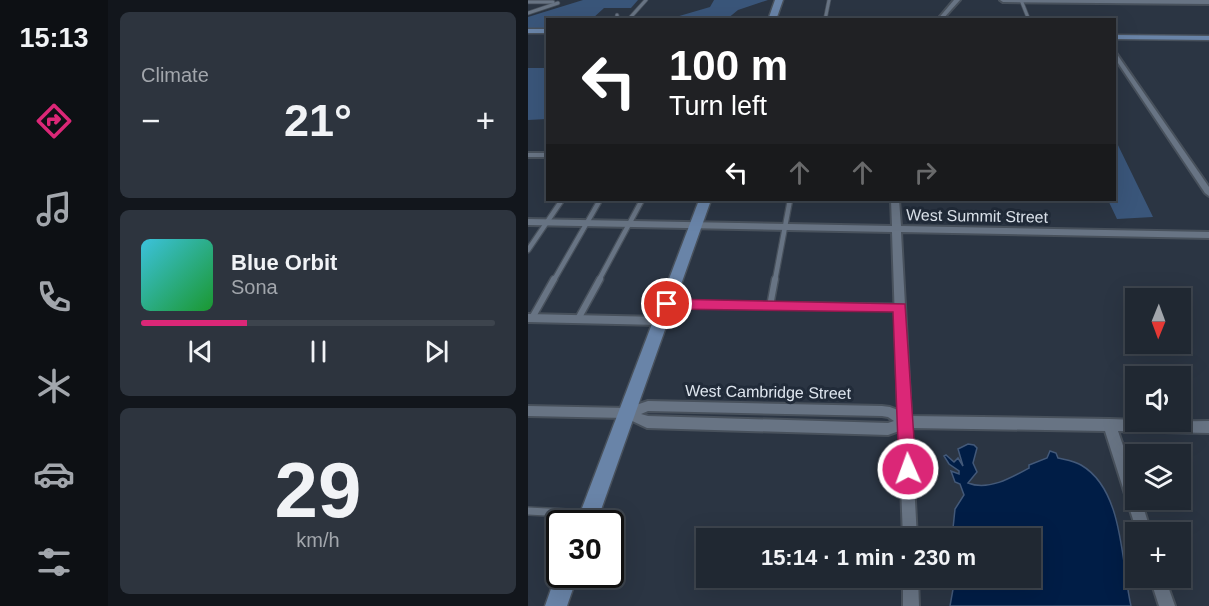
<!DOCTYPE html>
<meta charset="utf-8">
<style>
:root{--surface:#202832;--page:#2d343e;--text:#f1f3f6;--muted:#a2a6ac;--line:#3d444d;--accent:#db2777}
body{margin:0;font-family:Helvetica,sans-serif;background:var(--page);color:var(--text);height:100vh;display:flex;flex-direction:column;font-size:22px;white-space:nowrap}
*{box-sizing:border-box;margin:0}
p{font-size:20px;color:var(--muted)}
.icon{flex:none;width:33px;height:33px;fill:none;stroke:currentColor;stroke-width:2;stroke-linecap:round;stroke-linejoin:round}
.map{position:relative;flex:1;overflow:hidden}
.side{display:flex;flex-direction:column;gap:12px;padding:12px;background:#12161c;width:420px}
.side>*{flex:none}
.hud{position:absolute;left:18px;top:18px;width:570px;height:183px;border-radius:0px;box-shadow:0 6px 24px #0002,0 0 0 2px var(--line);background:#202124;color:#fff;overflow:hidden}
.needle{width:39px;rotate:181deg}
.fabs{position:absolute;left:597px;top:288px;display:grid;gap:12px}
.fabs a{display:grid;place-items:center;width:66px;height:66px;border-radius:0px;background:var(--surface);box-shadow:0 6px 24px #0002,0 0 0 2px var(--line);font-size:30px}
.speed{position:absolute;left:18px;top:510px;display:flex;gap:12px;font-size:30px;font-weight:700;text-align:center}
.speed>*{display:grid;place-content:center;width:78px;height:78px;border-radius:50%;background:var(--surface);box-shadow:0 6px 24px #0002,0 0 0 2px var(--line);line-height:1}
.speed .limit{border:3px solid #111;border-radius:9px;background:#fff;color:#111}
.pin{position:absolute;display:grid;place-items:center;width:51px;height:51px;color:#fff;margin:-26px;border:3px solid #fff;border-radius:50%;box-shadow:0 2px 6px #0007}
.me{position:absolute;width:66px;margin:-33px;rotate:358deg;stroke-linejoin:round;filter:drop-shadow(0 0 4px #0008)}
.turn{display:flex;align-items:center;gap:21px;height:126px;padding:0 24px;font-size:27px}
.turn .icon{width:78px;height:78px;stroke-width:2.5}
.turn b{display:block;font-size:42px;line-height:51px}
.lanes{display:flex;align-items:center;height:57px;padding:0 24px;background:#0003;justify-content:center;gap:30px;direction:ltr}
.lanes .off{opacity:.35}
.big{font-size:45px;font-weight:700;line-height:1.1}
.side .tile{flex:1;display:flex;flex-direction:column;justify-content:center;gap:9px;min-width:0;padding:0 21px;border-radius:9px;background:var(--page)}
.side .dial{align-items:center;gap:0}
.dial b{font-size:78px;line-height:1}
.song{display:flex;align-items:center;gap:18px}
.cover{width:72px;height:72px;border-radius:9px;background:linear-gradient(135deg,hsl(190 70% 55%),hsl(130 70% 35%))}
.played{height:6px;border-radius:3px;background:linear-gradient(90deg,var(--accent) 30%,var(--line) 30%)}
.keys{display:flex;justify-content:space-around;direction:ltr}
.heat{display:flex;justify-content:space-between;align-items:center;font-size:33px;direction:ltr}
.trip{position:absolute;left:168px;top:528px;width:345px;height:60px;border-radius:0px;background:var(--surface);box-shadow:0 6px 24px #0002,0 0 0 2px var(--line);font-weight:700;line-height:60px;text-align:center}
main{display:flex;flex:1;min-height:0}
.tab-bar{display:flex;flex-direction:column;width:108px;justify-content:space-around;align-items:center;background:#0d1014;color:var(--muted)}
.tab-bar .icon{width:42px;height:42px}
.tab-bar .on{color:var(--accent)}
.tab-bar b{font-size:27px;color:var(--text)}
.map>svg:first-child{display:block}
.green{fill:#3a567a}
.water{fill:#001d46;stroke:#435979;stroke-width:1.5}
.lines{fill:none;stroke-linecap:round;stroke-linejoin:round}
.lane-far3-casing{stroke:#48515c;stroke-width:4.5}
.lane-far2-casing{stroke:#48515c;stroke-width:7}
.lane-far1-casing{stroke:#48515c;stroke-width:9}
.lane-casing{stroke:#48515c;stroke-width:10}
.street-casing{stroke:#48515c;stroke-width:4}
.secondary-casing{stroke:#48515c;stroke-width:3}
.lane-far3{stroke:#687484;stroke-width:3}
.lane-far2{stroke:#687484;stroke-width:4.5}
.lane-far1{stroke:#687484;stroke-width:6}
.lane{stroke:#687484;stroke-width:7}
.street{fill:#687484;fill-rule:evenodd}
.secondary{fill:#6984a8;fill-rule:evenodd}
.route{fill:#db2777;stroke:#8e194d;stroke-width:1.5}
.labels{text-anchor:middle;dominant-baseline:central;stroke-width:6;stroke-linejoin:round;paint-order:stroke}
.street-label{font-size:16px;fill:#dfe6ef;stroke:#212b39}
</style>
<main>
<nav class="tab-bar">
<b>15:13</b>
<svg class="icon on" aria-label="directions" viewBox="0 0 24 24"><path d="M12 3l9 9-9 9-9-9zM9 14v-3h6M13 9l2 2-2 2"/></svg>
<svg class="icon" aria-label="music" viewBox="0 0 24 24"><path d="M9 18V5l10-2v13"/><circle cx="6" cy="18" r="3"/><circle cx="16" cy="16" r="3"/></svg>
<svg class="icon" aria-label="phone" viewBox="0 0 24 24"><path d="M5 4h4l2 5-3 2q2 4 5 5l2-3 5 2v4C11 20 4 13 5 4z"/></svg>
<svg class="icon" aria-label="climate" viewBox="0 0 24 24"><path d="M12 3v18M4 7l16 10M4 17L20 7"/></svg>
<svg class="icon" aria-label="car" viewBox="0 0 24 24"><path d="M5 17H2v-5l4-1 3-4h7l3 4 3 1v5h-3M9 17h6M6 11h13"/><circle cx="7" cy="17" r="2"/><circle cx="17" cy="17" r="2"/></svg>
<svg class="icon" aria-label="filters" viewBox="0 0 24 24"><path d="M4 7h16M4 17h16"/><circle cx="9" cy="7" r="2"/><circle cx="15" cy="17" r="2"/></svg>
</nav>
<section class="side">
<div class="tile"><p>Climate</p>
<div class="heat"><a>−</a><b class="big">21°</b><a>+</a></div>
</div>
<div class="tile">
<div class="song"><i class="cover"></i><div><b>Blue Orbit</b><p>Sona</p></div></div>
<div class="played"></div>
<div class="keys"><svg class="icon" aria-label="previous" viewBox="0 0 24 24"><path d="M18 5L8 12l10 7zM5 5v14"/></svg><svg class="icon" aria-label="pause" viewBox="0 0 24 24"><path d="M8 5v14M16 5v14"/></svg><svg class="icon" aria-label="next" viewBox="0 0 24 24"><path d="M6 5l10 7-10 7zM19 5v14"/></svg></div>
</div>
<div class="tile dial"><b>29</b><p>km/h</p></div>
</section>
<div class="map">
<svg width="681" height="606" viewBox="0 0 681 606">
<rect width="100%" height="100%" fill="#2b3543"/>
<g class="green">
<polygon points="55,0 110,0 103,8 76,8 64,19 20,20 19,29 0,29 0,17"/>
<polygon points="186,0 240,0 210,10 199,19 141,19 182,7"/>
<polygon points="0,68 19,68 19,119 0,120"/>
<polygon points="587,139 625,217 589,219 580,200 586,200"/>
</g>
<path class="water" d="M 440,444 L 446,445 L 449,448 L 445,463 L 449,472 L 440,483 C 460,491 483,478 501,468 L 501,465 L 519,458 L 522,451 L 528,453 L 530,458 C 538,460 546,461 553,465 C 596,490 593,563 603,606 L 422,606 L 427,578 L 502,578 L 502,538 L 424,538 L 427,509 L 436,495 L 432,484 L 427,482 L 423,471 L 431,474 L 431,471 L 421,464 L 416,456 L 418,455 L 426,462 L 430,458 L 435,466 L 430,449 Z"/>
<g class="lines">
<g class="lane-far3-casing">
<g id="lane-far3">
<polyline points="493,0 501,20"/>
<polyline points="0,2 25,2"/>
<polyline points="0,13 30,3"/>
<polyline points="89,15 90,20"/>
<polyline points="100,20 118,0"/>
<polyline points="297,20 301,0"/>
</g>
</g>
<g class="lane-far2-casing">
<g id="lane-far2">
<polyline points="0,250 34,200"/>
<polyline points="26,280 72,200"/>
<polyline points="71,280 114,200"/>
<polyline points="247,280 262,200"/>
</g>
</g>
<g class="lane-far1-casing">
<g id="lane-far1">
<polyline points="140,304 372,307"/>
<polyline points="242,306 247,279"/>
<polyline points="4,318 26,279"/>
<polyline points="50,319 72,279"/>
</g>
</g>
<g class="lane-casing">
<polyline id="lane" points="0,511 57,514"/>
</g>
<g class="street-casing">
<g id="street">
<polygon points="426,0 432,0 414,20 409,20"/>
<polygon points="472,0 681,0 681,4 475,2"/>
<polygon points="586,50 681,187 681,196 677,193 586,57"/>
<rect x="0" y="153" width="20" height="4"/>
<path d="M 363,200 L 371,200 L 373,226 L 681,232 L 681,238 L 373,232 L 383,416 L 582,419 L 608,420 L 608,422 L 681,421 L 681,433 L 590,431 L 608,484 L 608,500 L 613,500 L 623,532 L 609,532 L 577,431 L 383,428 L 389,538 L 375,538 L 371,431 L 360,435 L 119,428 L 98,418 L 0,416 L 0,406 L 99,408 L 120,401 L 354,406 L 362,407 L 370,410 L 364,232 L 0,225 L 0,219 L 364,226 ZM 120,411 L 354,416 L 360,417 L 366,421 L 360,423 L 120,416 L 113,414 Z"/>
<polygon points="0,314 132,317 136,318 137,321 136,324 132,325 0,322"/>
<polygon points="375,578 390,578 391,606 375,606"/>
<polygon points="622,578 637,578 647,606 631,606"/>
</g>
</g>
<g class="secondary-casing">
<g id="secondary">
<polygon points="247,0 255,0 248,20 240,20"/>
<rect x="0" y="29" width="20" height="4"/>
<polygon points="586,35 681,36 681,40 586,39"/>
<polygon points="171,200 183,200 68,524 48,524"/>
<polygon points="31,566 32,574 50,574 39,606 17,606"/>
</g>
</g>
<use href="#lane-far3" class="lane-far3"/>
<use href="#lane-far2" class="lane-far2"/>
<use href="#lane-far1" class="lane-far1"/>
<use href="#lane" class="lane"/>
<use href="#street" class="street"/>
<use href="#secondary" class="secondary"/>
</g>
<polygon class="route" points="139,299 377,304 388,469 386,475 380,477 373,475 371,469 365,312 139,309 132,304"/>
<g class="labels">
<g class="street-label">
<text transform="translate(449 216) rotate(1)">West Summit Street</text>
<text transform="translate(240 392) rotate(1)">West Cambridge Street</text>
</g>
</g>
</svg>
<div class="fabs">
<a><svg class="needle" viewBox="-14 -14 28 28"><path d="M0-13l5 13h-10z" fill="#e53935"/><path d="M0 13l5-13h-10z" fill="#a2a6ac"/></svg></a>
<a><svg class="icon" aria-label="sound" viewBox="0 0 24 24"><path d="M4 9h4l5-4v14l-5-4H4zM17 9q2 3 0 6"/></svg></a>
<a><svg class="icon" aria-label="layers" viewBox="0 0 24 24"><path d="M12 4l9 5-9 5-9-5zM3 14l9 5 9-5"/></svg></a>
<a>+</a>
</div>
<div class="speed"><div class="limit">30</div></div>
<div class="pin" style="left:139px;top:304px;background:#d93025"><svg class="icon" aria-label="arrive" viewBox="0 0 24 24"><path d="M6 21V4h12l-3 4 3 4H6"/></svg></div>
<svg class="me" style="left:380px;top:469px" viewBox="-20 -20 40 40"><circle r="17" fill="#db2777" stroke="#fff" stroke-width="3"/><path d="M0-11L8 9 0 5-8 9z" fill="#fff"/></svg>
<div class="trip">15:14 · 1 min · 230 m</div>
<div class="hud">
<div class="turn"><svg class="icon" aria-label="left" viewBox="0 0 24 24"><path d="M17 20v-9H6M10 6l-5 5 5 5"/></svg><div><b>100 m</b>Turn left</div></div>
<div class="lanes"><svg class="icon" aria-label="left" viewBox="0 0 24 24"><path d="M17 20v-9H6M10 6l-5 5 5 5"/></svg><svg class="icon off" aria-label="ahead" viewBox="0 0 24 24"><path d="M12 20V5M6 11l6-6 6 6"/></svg><svg class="icon off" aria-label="ahead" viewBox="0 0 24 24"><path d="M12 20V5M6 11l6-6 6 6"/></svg><svg class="icon off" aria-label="right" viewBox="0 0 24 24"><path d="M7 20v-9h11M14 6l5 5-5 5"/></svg></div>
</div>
</div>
</main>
